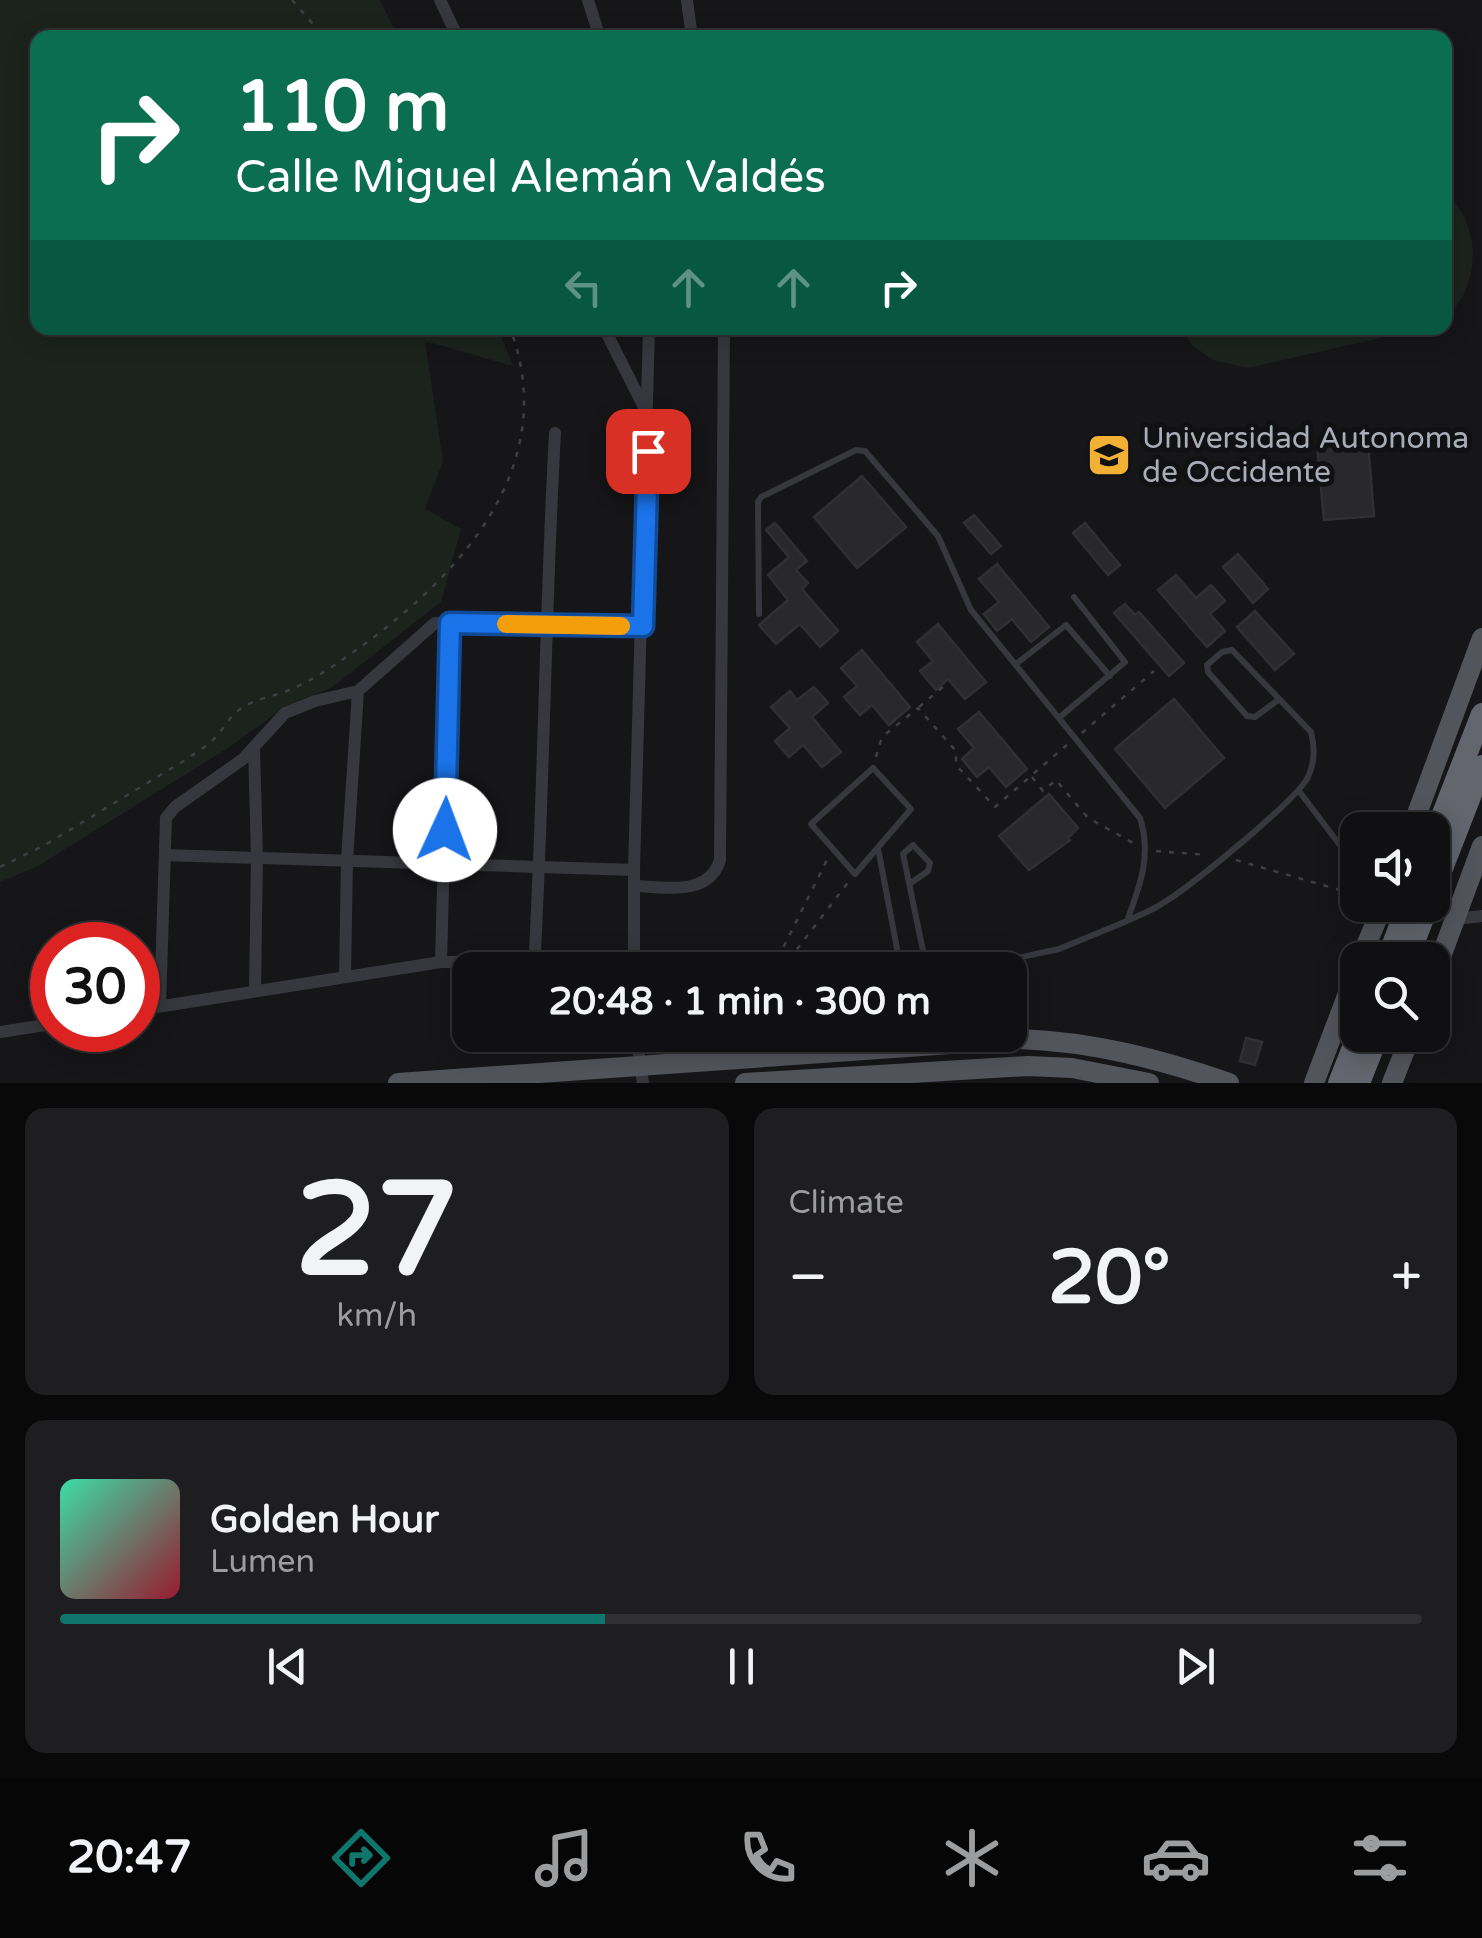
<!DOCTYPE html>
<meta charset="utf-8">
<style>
:root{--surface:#101012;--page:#1e1e20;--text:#f1f3f6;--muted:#9c9d9f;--line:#303032;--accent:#0f766e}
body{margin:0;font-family:"Varela Round",sans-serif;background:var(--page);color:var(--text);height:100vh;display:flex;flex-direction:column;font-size:38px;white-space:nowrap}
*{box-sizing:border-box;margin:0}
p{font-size:32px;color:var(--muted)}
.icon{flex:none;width:55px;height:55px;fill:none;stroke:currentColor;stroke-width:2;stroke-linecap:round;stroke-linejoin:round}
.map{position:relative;height:1083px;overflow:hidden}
.panel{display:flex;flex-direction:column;gap:25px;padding:25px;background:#09090a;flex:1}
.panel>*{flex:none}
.guide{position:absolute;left:30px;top:30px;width:1422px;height:305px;border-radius:20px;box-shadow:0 5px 25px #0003,0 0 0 2px var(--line);background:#0b6e4f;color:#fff;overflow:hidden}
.controls{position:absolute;left:1340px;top:812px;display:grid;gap:20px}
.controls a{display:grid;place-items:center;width:110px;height:110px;border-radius:20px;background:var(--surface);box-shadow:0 5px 25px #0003,0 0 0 2px var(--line);font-size:50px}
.speed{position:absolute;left:30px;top:922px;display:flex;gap:20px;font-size:50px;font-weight:700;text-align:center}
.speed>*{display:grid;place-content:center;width:130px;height:130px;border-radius:50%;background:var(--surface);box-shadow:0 5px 25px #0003,0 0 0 2px var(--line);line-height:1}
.speed .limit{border:15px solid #d22;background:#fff;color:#111}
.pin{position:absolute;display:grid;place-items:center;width:85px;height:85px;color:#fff;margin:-42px;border-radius:20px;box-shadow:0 5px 15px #0006}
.me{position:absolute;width:110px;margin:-55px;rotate:2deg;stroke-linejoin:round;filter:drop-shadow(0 0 8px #0008)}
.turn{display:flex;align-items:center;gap:35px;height:210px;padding:0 40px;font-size:45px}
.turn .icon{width:130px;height:130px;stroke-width:2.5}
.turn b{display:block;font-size:70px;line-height:85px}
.lanes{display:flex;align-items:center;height:95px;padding:0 40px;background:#0003;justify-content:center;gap:50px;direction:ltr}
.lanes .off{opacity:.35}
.big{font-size:75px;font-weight:800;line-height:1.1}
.panel .widget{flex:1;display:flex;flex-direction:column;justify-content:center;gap:15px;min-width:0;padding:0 35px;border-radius:20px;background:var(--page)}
.panel .dial{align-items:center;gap:0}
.dial b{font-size:130px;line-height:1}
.song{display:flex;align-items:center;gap:30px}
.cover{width:120px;height:120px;border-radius:15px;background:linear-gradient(135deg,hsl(160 70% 55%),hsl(350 70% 35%))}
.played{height:10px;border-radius:5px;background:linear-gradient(90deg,var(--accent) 40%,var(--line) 40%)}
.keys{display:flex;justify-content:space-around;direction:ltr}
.heat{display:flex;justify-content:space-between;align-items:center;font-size:55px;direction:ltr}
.panel .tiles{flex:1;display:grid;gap:25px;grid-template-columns:1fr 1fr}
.widget:last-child{grid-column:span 2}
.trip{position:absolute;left:452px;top:952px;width:575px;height:100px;border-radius:20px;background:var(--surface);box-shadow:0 5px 25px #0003,0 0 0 2px var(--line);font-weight:800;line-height:100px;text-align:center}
.dock{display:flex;height:160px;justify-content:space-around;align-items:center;background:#060607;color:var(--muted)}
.dock .icon{width:70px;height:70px}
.dock .selected{color:var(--accent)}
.dock b{font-size:45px;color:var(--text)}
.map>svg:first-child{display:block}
.green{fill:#1c231d}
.building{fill:#29292c;stroke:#303034;stroke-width:2.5}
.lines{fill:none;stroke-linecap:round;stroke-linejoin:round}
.path{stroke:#3d3f44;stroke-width:2.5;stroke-dasharray:5 8;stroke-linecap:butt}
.lane{stroke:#37383d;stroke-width:6}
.street{stroke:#37383d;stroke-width:12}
.primary{stroke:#53555c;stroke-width:20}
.highway{stroke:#63666e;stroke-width:22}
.route-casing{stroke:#114b97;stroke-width:25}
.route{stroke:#1a73e8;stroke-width:18}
.slow{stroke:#f59e0b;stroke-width:18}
.labels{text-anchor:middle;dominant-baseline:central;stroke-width:10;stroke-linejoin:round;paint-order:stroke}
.poi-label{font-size:30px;fill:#a8adb8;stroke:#111113;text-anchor:start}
</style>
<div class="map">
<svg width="1482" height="1083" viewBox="0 0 1482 1083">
<rect width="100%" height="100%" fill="#161618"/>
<g class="green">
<polygon points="0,0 380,0 398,37 38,38 38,328 498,328 513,366 425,341 443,461 425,509 461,529 441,602 331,688 286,706 228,748 38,866 0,882"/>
<path d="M 1445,192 C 1482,225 1482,285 1445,318 Z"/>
<polygon points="1180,328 1423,328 1248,368 1213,360 1193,346"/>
</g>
<g class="building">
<polygon points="1368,442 1374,516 1324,520 1317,446"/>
<polygon points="862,476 906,527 857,568 814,517"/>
<polygon points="974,515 1001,546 991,554 964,523"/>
<polygon points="775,523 807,561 796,570 808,583 802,589 838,631 820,647 800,624 776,644 759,625 788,600 768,575 789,557 766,530"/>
<polygon points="1085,523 1120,565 1108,575 1073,533"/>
<polygon points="1238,554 1268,589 1253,603 1223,567"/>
<polygon points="997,564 1049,627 1031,642 1012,619 997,631 984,614 999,602 979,579"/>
<polygon points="1176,575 1196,598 1211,585 1225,601 1210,614 1225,631 1207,647 1158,590"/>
<polygon points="1125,604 1135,615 1139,612 1184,663 1169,676 1114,613"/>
<polygon points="1255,611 1294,654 1275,670 1237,627"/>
<polygon points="938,624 986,682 965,699 948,679 936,690 920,671 933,661 917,642"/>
<polygon points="862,650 910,707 889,725 872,705 860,715 844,697 857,686 841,668"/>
<polygon points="814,687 828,703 812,717 841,752 822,767 803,745 789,757 775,741 790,728 771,707 790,691 797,700"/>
<polygon points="1174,699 1224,758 1165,808 1115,749"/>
<polygon points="979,712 1027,769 1006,787 989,767 977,777 962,759 974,748 958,729"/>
<polygon points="1049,794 1078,828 1068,838 1070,840 1029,870 999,836"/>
<polygon points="1246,1038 1262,1042 1255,1065 1240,1061"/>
</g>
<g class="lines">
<g class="path">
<polyline points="292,0 325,38"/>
<polyline points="919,707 944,686"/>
<polyline points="1082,733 1154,671"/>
<polyline points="876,757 882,737 918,708 956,751 956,765 995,807 1068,744"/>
<polyline points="1032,777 1043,791 1056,780 1088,818 1135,844"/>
<polyline points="1156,851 1208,855"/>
<polyline points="1236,860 1354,894"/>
<path d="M 0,867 L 45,845 L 190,757 C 198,751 207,746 214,739 C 223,730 229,717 239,710 C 253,699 273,697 289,690 C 307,683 326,671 342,660 C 452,585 564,471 510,328"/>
<polyline points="772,970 827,860"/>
<polyline points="781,970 850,880"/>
</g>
<g class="lane">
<path d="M 759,614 L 758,502 L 761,497 L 856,450 L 865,451 L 938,536 L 971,610 L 1140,818 C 1152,855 1140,886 1127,921 L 1059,949 L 961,970"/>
<polyline points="1016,664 1066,625 1110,676"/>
<polyline points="1060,717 1125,662 1074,597"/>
<polygon points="873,768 911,809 855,874 811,824"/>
<polyline points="1299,791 1358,869"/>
<polyline points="878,848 901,970"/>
<polyline points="911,883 928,871 930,863 913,845 903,854 927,970"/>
<path d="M 1129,920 C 1140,915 1153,910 1163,903 C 1190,887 1297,800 1308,777 C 1315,762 1315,747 1311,732 L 1232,650 L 1222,652 L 1207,665 L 1208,672 L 1247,716 L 1255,717 L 1278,700"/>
</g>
<g class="street">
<polyline points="440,0 458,38"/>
<polyline points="588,0 600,38"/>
<polyline points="687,0 692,38"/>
<polyline points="604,328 648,415"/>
<polyline points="254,748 257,858 255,990"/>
<polyline points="165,855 634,870"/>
<path d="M 634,886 C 663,887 709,897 720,860 L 724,328"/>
<polyline points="1457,919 1482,916"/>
<polyline points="441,962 450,623"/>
<path d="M 534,970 C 544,791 545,612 555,433"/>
<polyline points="634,970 634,870 649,328"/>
<polyline points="345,975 347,861 358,691"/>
<polyline points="160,1006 166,818 175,807 243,759 285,713 315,701 358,691 435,623 643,626"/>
<polyline points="138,1010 441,962 481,962 508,970"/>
<polyline points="0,1032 52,1024"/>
<polyline points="636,1035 643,1083"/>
</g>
<g class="primary">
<polyline points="1411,830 1482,638"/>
<polyline points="1360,960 1383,905"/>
<polyline points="1432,981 1482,846"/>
<path d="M 398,1083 L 1020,1039 C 1094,1042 1160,1059 1229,1083"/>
<polyline points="745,1083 1028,1066 1072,1068 1149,1083"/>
<polyline points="1314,1083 1358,967"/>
<polyline points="1392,1083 1411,1035"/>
</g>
<g class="highway">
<polyline points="1432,842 1482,714"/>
<polyline points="1432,894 1482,766"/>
<polyline points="1387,960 1408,905"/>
<polyline points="1407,960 1428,905"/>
<polyline points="1339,1083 1358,1035"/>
<polyline points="1359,1083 1378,1035"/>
</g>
</g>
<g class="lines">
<g class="route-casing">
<polyline id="route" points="445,830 450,623 643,626 648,451"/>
</g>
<use href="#route" class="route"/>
<polyline class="slow" points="506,624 621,626"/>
</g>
<defs>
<g id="university-square" transform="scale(2.25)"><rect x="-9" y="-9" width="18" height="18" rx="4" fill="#f2b134" stroke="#111113"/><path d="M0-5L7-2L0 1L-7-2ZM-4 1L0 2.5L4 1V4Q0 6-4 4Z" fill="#111"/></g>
</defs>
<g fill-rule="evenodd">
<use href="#university-square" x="1109" y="455"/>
</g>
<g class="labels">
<g class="poi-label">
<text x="1142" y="438">Universidad Autonoma<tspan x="1142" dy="34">de Occidente</tspan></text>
</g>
</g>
</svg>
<div class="controls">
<a><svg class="icon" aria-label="sound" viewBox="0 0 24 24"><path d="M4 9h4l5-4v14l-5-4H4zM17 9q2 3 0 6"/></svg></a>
<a><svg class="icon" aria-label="search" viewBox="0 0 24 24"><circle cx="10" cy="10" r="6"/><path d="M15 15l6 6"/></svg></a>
</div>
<div class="speed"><div class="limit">30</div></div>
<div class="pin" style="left:648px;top:451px;background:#d93025"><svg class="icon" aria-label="arrive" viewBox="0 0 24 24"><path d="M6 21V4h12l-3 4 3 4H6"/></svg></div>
<svg class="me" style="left:445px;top:830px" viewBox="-20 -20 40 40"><circle r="19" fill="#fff"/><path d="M0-13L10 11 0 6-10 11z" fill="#1a73e8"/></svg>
<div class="trip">20:48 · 1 min · 300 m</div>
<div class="guide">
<div class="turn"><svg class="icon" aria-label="right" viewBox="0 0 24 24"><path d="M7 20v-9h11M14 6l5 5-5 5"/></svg><div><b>110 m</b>Calle Miguel Alemán Valdés</div></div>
<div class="lanes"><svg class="icon off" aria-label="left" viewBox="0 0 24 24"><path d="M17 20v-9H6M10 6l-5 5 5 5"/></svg><svg class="icon off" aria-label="ahead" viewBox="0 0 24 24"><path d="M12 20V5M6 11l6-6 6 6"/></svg><svg class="icon off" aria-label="ahead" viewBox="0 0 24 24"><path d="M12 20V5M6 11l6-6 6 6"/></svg><svg class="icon" aria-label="right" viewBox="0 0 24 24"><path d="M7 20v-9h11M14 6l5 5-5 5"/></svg></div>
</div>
</div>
<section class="panel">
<div class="tiles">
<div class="widget dial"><b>27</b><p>km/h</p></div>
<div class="widget"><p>Climate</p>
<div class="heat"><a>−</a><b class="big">20°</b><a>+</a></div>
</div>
<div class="widget">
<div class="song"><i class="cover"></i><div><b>Golden Hour</b><p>Lumen</p></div></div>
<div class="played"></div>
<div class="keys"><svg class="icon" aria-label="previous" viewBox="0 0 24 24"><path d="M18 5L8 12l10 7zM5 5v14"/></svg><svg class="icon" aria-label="pause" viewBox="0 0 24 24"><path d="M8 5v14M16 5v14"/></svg><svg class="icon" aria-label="next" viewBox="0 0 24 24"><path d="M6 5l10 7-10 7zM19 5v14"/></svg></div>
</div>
</div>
</section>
<nav class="dock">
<b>20:47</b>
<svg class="icon selected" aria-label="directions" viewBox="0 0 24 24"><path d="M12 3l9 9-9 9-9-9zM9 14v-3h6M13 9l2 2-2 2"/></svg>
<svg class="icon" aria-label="music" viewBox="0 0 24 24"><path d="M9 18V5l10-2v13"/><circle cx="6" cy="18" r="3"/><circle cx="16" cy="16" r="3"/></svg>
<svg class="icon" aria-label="phone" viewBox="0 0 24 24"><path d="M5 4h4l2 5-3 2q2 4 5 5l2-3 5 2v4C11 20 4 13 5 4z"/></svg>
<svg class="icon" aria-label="climate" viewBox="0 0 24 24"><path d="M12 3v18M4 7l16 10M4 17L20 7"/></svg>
<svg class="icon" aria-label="car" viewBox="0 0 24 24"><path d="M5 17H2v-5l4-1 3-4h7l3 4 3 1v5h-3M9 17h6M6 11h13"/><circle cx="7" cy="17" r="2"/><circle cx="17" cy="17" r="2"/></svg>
<svg class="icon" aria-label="filters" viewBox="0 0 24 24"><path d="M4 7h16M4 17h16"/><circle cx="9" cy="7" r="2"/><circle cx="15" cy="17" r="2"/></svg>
</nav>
